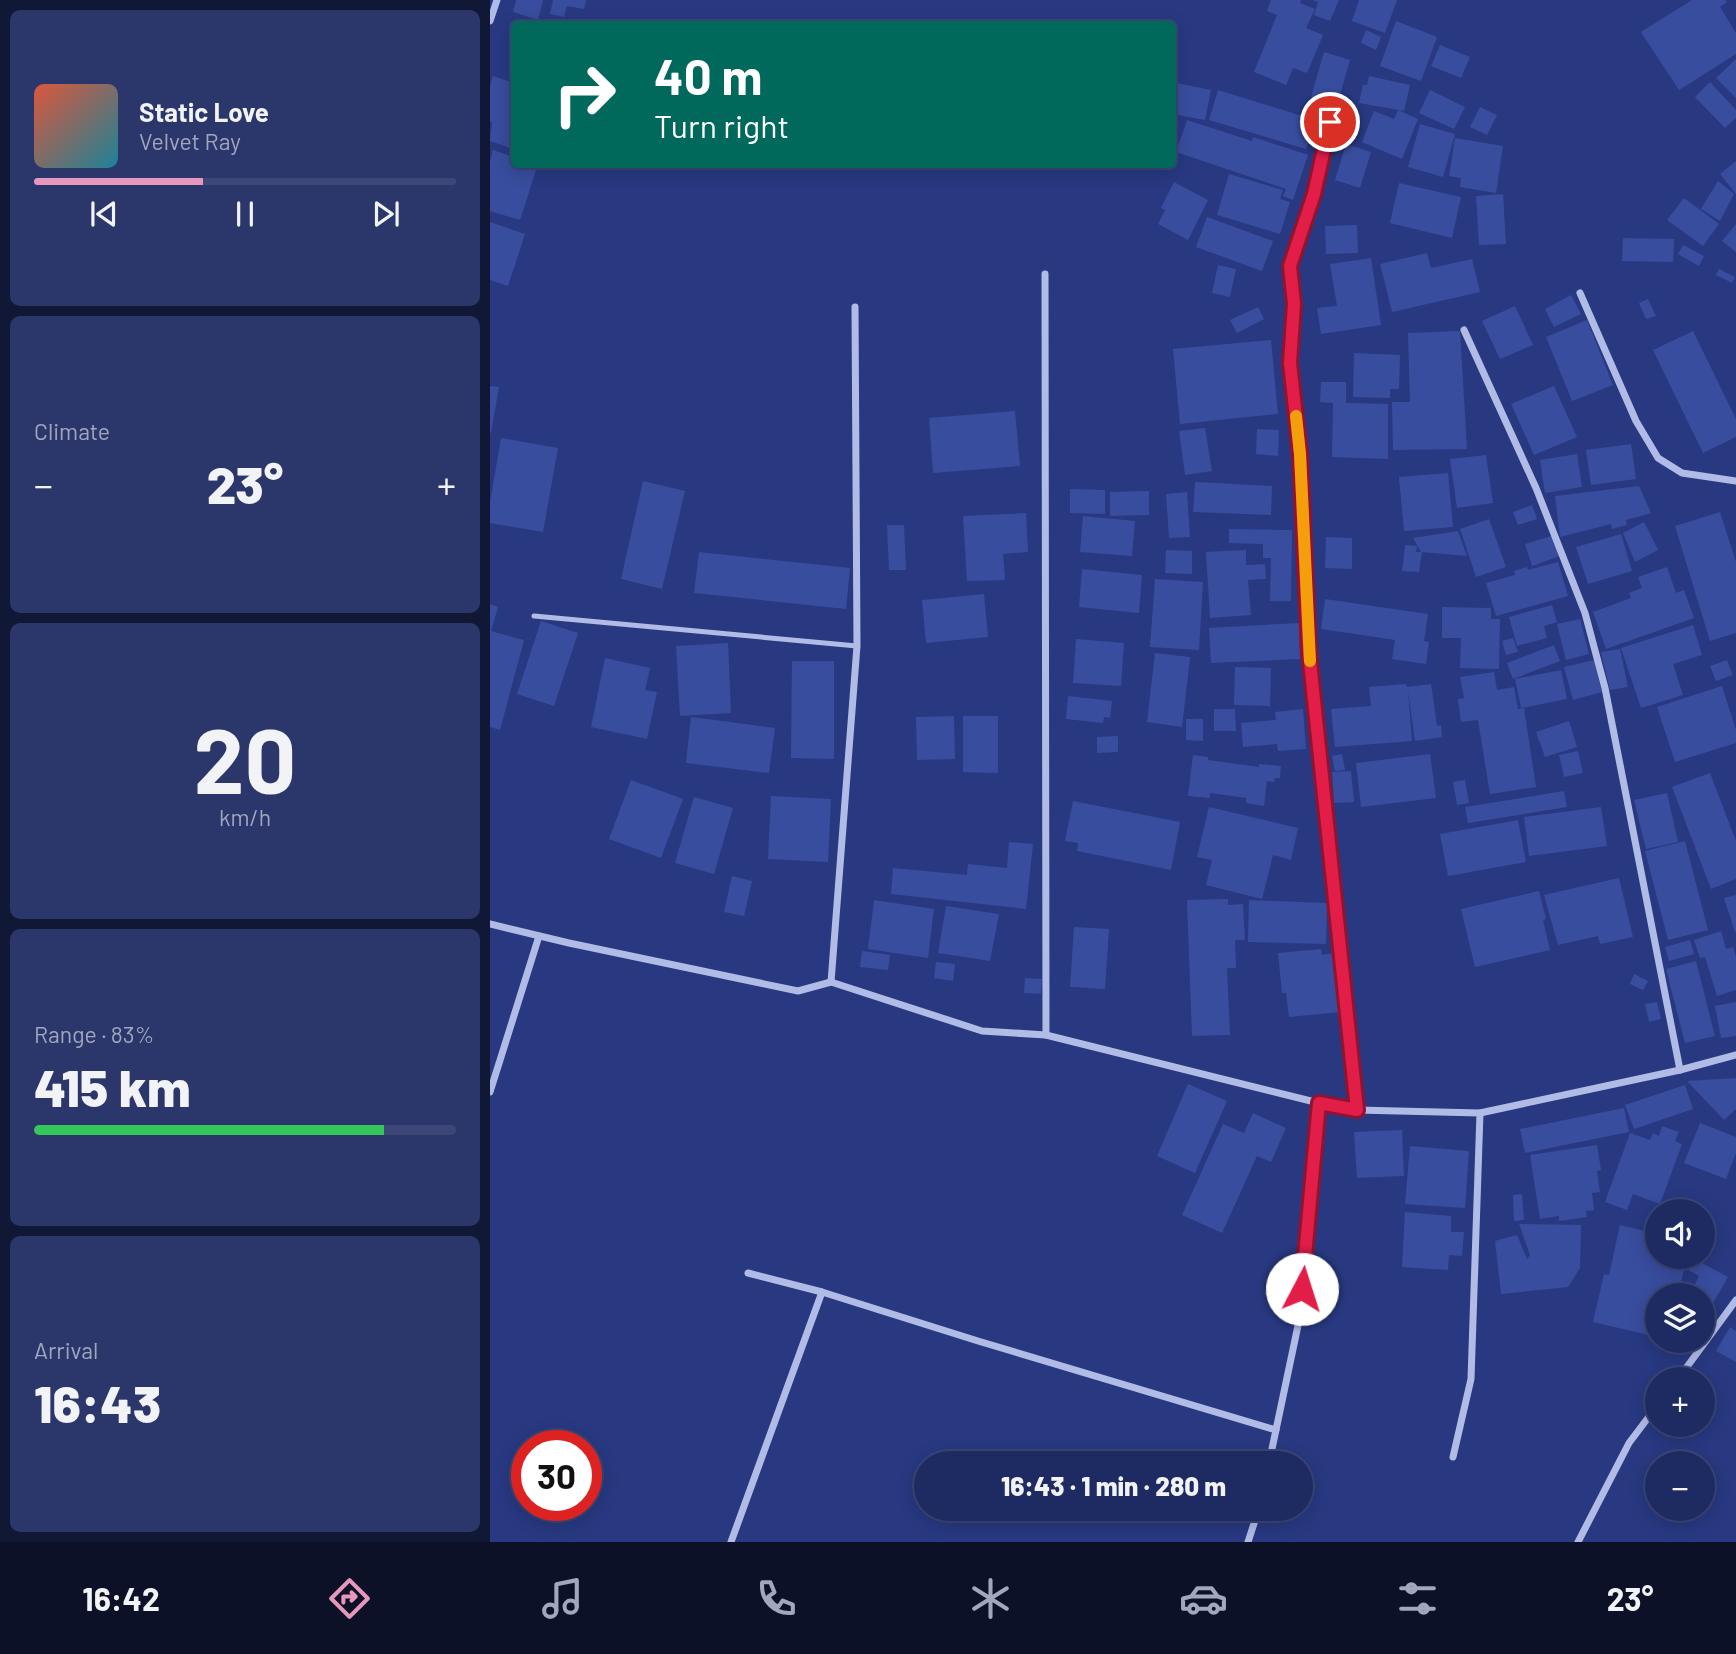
<!DOCTYPE html>
<meta charset="utf-8">
<style>
:root{--surface:#1e2b62;--page:#2b376b;--text:#f1f3f6;--muted:#a1a7be;--line:#3c4777;--accent:#e797bd}
body{margin:0;font-family:Barlow,sans-serif;background:var(--page);color:var(--text);height:100vh;display:flex;flex-direction:column;font-size:26px;white-space:nowrap}
*{box-sizing:border-box;margin:0}
p{font-size:23px;color:var(--muted)}
.icon{flex:none;width:38px;height:38px;fill:none;stroke:currentColor;stroke-width:2;stroke-linecap:round;stroke-linejoin:round}
.map{position:relative;flex:1;overflow:hidden}
.drawer{display:flex;flex-direction:column;gap:10px;padding:10px;background:#101836;width:490px}
.drawer>*{flex:none}
.hud{position:absolute;left:21px;top:21px;width:665px;height:147px;border-radius:7px;box-shadow:0 4px 18px #0003,0 0 0 2px var(--line);background:#00695c;color:#fff;overflow:hidden}
.controls{position:absolute;left:1155px;top:1199px;display:grid;gap:14px}
.controls a{display:grid;place-items:center;width:70px;height:70px;border-radius:50%;background:var(--surface);box-shadow:0 4px 18px #0003,0 0 0 2px var(--line);font-size:35px}
.speed{position:absolute;left:21px;top:1430px;display:flex;gap:14px;font-size:35px;font-weight:700;text-align:center}
.speed>*{display:grid;place-content:center;width:91px;height:91px;border-radius:50%;background:var(--surface);box-shadow:0 4px 18px #0003,0 0 0 2px var(--line);line-height:1}
.speed .limit{border:10px solid #d22;background:#fff;color:#111}
.pin{position:absolute;display:grid;place-items:center;width:60px;height:60px;color:#fff;margin:-30px;border:4px solid #fff;border-radius:50%;box-shadow:0 2px 7px #0007}
.me{position:absolute;width:77px;margin:-38px;rotate:5deg;stroke-linejoin:round;filter:drop-shadow(0 0 5px #0008)}
.turn{display:flex;align-items:center;gap:24px;height:147px;padding:0 28px;font-size:32px}
.turn .icon{width:91px;height:91px;stroke-width:2.5}
.turn b{display:block;font-size:49px;line-height:60px}
.big{font-size:52px;font-weight:800;line-height:1.1}
.drawer .widget{flex:1;display:flex;flex-direction:column;justify-content:center;gap:10px;min-width:0;padding:0 24px;border-radius:10px;background:var(--page)}
.drawer .dial{align-items:center;gap:0}
.dial b{font-size:91px;line-height:1}
.song{display:flex;align-items:center;gap:21px}
.cover{width:84px;height:84px;border-radius:10px;background:linear-gradient(135deg,hsl(10 70% 55%),hsl(190 70% 35%))}
.played{height:7px;border-radius:4px;background:linear-gradient(90deg,var(--accent) 40%,var(--line) 40%)}
.keys{display:flex;justify-content:space-around;direction:ltr}
.heat{display:flex;justify-content:space-between;align-items:center;font-size:38px;direction:ltr}
.charge{height:10px;border-radius:5px;background:linear-gradient(90deg,#34c759 83%,var(--line) 0)}
.trip{position:absolute;left:424px;top:1451px;width:399px;height:70px;border-radius:35px;background:var(--surface);box-shadow:0 4px 18px #0003,0 0 0 2px var(--line);font-weight:800;line-height:70px;text-align:center}
.dock{display:flex;height:112px;justify-content:space-around;align-items:center;background:#0c1127;color:var(--muted)}
.dock .icon{width:49px;height:49px}
.dock .selected{color:var(--accent)}
.dock b{font-size:32px;color:var(--text)}
main{display:flex;flex:1;min-height:0}
.map>svg:first-child{display:block}
.building{fill:#394d9e}
.lines{fill:none;stroke-linecap:round;stroke-linejoin:round}
.lane{stroke:#b1bce6;stroke-width:5}
.street{stroke:#b1bce6;stroke-width:7}
.route-casing{stroke:#92132f;stroke-width:18}
.route{stroke:#e11d48;stroke-width:12}
.slow{stroke:#f59e0b;stroke-width:12}
</style>
<main>
<section class="drawer">
<div class="widget">
<div class="song"><i class="cover"></i><div><b>Static Love</b><p>Velvet Ray</p></div></div>
<div class="played"></div>
<div class="keys"><svg class="icon" aria-label="previous" viewBox="0 0 24 24"><path d="M18 5L8 12l10 7zM5 5v14"/></svg><svg class="icon" aria-label="pause" viewBox="0 0 24 24"><path d="M8 5v14M16 5v14"/></svg><svg class="icon" aria-label="next" viewBox="0 0 24 24"><path d="M6 5l10 7-10 7zM19 5v14"/></svg></div>
</div>
<div class="widget"><p>Climate</p>
<div class="heat"><a>−</a><b class="big">23°</b><a>+</a></div>
</div>
<div class="widget dial"><b>20</b><p>km/h</p></div>
<div class="widget"><p>Range · 83%</p><b class="big">415 km</b><div class="charge"></div></div>
<div class="widget"><p>Arrival</p><b class="big">16:43</b></div>
</section>
<div class="map">
<svg width="1246" height="1542" viewBox="0 0 1246 1542">
<rect width="100%" height="100%" fill="#283982"/>
<g class="building">
<polygon points="26,0 53,0 48,20 23,12"/>
<polygon points="63,0 96,0 94,9 77,6 74,17 60,14"/>
<polygon points="781,0 811,0 810,3 825,9 816,28 833,35 817,73 803,68 796,85 764,72 787,15 777,11"/>
<polygon points="823,0 849,0 840,21 824,15 828,2"/>
<polygon points="869,0 907,0 895,33 862,21"/>
<polygon points="1202,0 1235,0 1237,2 1230,7 1246,33 1246,54 1189,90 1151,32"/>
<polygon points="906,21 947,37 931,81 890,66"/>
<polygon points="876,30 891,37 886,50 871,43"/>
<polygon points="950,45 980,57 971,78 941,66"/>
<polygon points="834,52 860,60 847,105 821,97"/>
<polygon points="1246,59 1246,98 1226,78"/>
<polygon points="3,76 24,83 24,149 0,141 2,122 0,121 0,86"/>
<polygon points="879,76 920,85 914,111 869,103 873,85 877,85"/>
<polygon points="682,82 721,90 715,120 682,114"/>
<polygon points="1220,82 1246,110 1246,118 1235,128 1205,97"/>
<polygon points="728,90 825,120 816,149 719,120"/>
<polygon points="940,90 975,107 964,129 929,113"/>
<polygon points="990,107 1007,115 997,135 980,127"/>
<polygon points="908,110 928,119 912,159 872,142 884,111 904,119"/>
<polygon points="697,120 762,141 763,137 818,155 803,200 793,196 796,189 686,152"/>
<polygon points="930,124 965,134 953,177 918,167"/>
<polygon points="965,138 1013,146 1006,193 970,187 971,178 959,176"/>
<polygon points="856,144 881,152 870,188 845,180"/>
<polygon points="3,150 24,157 24,164 48,164 30,220 0,211 0,161"/>
<polygon points="1246,161 1246,194 1230,174"/>
<polygon points="739,174 793,190 790,199 800,202 790,234 727,215"/>
<polygon points="1228,181 1244,194 1230,221 1211,209"/>
<polygon points="684,182 718,200 698,240 668,224 675,210 671,208"/>
<polygon points="909,183 971,197 962,238 900,223"/>
<polygon points="1013,194 1016,244 989,245 986,196"/>
<polygon points="1194,198 1229,224 1213,246 1177,220"/>
<polygon points="717,217 783,241 772,271 706,247"/>
<polygon points="0,222 35,234 18,286 0,280"/>
<polygon points="1246,224 1246,252 1232,241"/>
<polygon points="867,225 868,253 836,254 835,226"/>
<polygon points="1133,238 1184,239 1183,262 1132,261"/>
<polygon points="1193,245 1214,256 1209,266 1188,254"/>
<polygon points="937,253 941,268 982,259 990,292 902,312 890,264"/>
<polygon points="881,258 891,325 831,334 827,308 847,306 840,264"/>
<polygon points="728,265 746,269 740,297 722,293"/>
<polygon points="1229,269 1245,277 1242,283 1226,275"/>
<polygon points="1081,295 1091,314 1064,327 1055,309"/>
<polygon points="1158,299 1166,316 1156,319 1149,303"/>
<polygon points="1025,306 1043,345 1010,359 992,321"/>
<polygon points="768,307 774,319 747,333 740,320"/>
<polygon points="1097,320 1123,385 1082,401 1056,337"/>
<polygon points="970,331 977,449 903,450 902,402 920,402 918,333"/>
<polygon points="1203,331 1246,419 1246,437 1213,453 1163,350"/>
<polygon points="781,340 788,414 690,424 683,349"/>
<polygon points="864,353 910,355 909,389 900,389 900,398 863,397"/>
<polygon points="831,382 856,382 856,403 898,404 898,459 842,457 843,403 830,402"/>
<polygon points="0,386 9,387 1,433 0,433"/>
<polygon points="1064,386 1087,437 1044,455 1021,404"/>
<polygon points="525,411 530,466 443,473 439,418"/>
<polygon points="715,428 722,471 695,475 689,431"/>
<polygon points="767,429 789,430 788,456 766,454"/>
<polygon points="11,438 68,448 53,532 0,523 0,502"/>
<polygon points="1141,444 1146,479 1101,485 1096,450"/>
<polygon points="1087,454 1092,487 1055,493 1050,460"/>
<polygon points="996,455 1003,503 967,508 960,459"/>
<polygon points="958,473 963,527 914,531 909,477"/>
<polygon points="153,481 195,491 172,589 131,579"/>
<polygon points="705,482 782,486 781,515 703,512"/>
<polygon points="1149,486 1161,513 1136,520 1137,525 1122,529 1121,524 1070,537 1065,496"/>
<polygon points="580,489 615,490 615,514 580,513"/>
<polygon points="659,491 659,515 620,516 620,492"/>
<polygon points="697,492 700,537 679,538 676,494"/>
<polygon points="1042,505 1047,519 1028,525 1023,512"/>
<polygon points="1230,512 1246,562 1246,633 1220,641 1185,526"/>
<polygon points="536,513 538,552 513,554 515,580 477,581 473,516"/>
<polygon points="593,516 645,521 642,556 590,552"/>
<polygon points="999,519 1016,567 986,577 970,529"/>
<polygon points="1154,522 1168,550 1145,562 1133,533"/>
<polygon points="397,525 414,525 416,570 399,570"/>
<polygon points="739,529 802,530 801,601 780,601 781,558 773,558 773,544 739,543"/>
<polygon points="968,531 977,556 931,552 923,538"/>
<polygon points="1131,534 1142,571 1098,584 1086,547"/>
<polygon points="1064,535 1070,556 1042,566 1035,544"/>
<polygon points="836,537 862,538 862,569 835,568"/>
<polygon points="915,545 927,546 926,552 932,552 929,572 912,571"/>
<polygon points="676,550 702,551 702,574 675,573"/>
<polygon points="756,550 756,565 775,564 776,579 758,580 761,615 720,618 716,552"/>
<polygon points="209,552 360,568 356,609 204,593"/>
<polygon points="1068,562 1078,596 1006,616 996,583 1025,575 1024,571 1037,567 1038,570"/>
<polygon points="1177,567 1186,593 1194,590 1204,618 1116,649 1103,612 1141,598 1139,593 1152,588 1148,577"/>
<polygon points="592,569 652,575 649,613 589,607"/>
<polygon points="665,579 713,582 709,650 660,647"/>
<polygon points="494,594 498,637 436,643 432,600"/>
<polygon points="835,599 938,614 934,641 939,642 936,664 902,659 905,640 831,629"/>
<polygon points="0,604 8,607 1,631 34,640 10,730 0,727"/>
<polygon points="1062,605 1067,622 1054,626 1057,638 1027,646 1019,617"/>
<polygon points="952,607 1001,608 1001,619 1010,619 1009,669 970,668 971,638 952,638"/>
<polygon points="1090,619 1099,654 1076,660 1067,624"/>
<polygon points="51,621 88,633 64,706 27,694"/>
<polygon points="809,623 810,659 721,663 719,628"/>
<polygon points="1203,625 1212,655 1183,664 1193,695 1151,708 1131,648"/>
<polygon points="1023,638 1028,652 1016,655 1012,641"/>
<polygon points="586,639 634,643 631,686 583,683"/>
<polygon points="238,643 241,713 190,716 186,646"/>
<polygon points="1064,645 1070,661 1023,679 1017,663"/>
<polygon points="1130,649 1138,687 1120,690 1111,652"/>
<polygon points="665,653 700,657 692,727 657,722"/>
<polygon points="115,658 160,668 155,690 167,692 157,739 101,727"/>
<polygon points="1104,660 1112,692 1083,700 1074,667"/>
<polygon points="1237,660 1243,675 1226,681 1220,666"/>
<polygon points="302,661 344,661 344,759 301,758"/>
<polygon points="745,667 781,668 780,706 744,705"/>
<polygon points="1071,670 1077,699 1031,708 1025,679"/>
<polygon points="1004,672 1007,690 1024,687 1028,709 1034,708 1046,787 1000,794 988,720 971,722 968,699 974,698 970,677"/>
<polygon points="916,684 917,687 941,684 947,726 951,725 952,737 925,741 918,690 922,741 845,747 841,709 881,706 879,687"/>
<polygon points="1232,686 1246,730 1246,743 1185,762 1167,707"/>
<polygon points="578,696 622,701 620,718 614,717 613,723 576,719"/>
<polygon points="724,709 745,709 746,731 724,731"/>
<polygon points="813,709 816,749 788,751 787,744 753,747 751,723 786,720 785,712"/>
<polygon points="464,716 465,759 427,760 426,717"/>
<polygon points="473,716 508,716 508,773 473,772"/>
<polygon points="201,717 285,728 279,773 196,763"/>
<polygon points="696,719 713,719 713,741 696,740"/>
<polygon points="1079,721 1087,747 1055,757 1046,732"/>
<polygon points="628,736 628,752 607,753 607,737"/>
<polygon points="1088,751 1093,773 1074,777 1069,755"/>
<polygon points="852,754 855,770 845,771 842,756"/>
<polygon points="940,754 946,798 871,807 866,763"/>
<polygon points="703,755 718,757 718,760 769,767 769,764 791,766 790,778 785,778 784,782 777,781 774,806 756,803 756,798 720,793 720,798 698,796"/>
<polygon points="861,771 864,802 844,803 842,772"/>
<polygon points="1220,773 1246,841 1246,879 1221,889 1182,787"/>
<polygon points="141,780 193,799 171,858 119,839"/>
<polygon points="975,780 979,803 967,805 963,782"/>
<polygon points="1074,791 1077,807 978,823 975,807"/>
<polygon points="1177,793 1188,842 1156,849 1144,800"/>
<polygon points="281,796 341,799 338,862 278,859"/>
<polygon points="204,797 243,808 224,874 185,863"/>
<polygon points="583,801 690,822 681,870 587,851 588,843 575,841"/>
<polygon points="719,807 808,828 801,860 783,855 772,899 716,885 722,860 707,857"/>
<polygon points="1111,807 1117,846 1039,856 1034,817"/>
<polygon points="1028,820 1036,862 958,876 950,834"/>
<polygon points="1195,841 1218,930 1178,940 1155,851"/>
<polygon points="519,842 543,844 536,909 401,894 403,868 477,875 478,864 517,868"/>
<polygon points="242,876 262,881 254,916 234,912"/>
<polygon points="1129,878 1143,937 1110,944 1108,936 1068,945 1054,895"/>
<polygon points="1049,891 1056,919 1053,920 1060,950 985,967 971,909"/>
<polygon points="1246,895 1246,932 1245,932 1234,898"/>
<polygon points="738,899 738,905 753,904 755,940 745,940 746,968 737,968 740,1035 702,1036 697,900"/>
<polygon points="384,900 444,909 438,958 378,949"/>
<polygon points="759,900 837,903 836,944 758,942"/>
<polygon points="456,906 509,914 500,961 448,953"/>
<polygon points="584,927 619,929 615,989 580,987"/>
<polygon points="1231,931 1236,949 1243,947 1246,957 1246,990 1227,996 1215,957 1210,958 1204,940"/>
<polygon points="1200,940 1204,954 1179,961 1175,947"/>
<polygon points="831,949 832,955 844,953 851,1012 799,1017 796,993 792,993 788,953"/>
<polygon points="372,951 400,955 398,970 370,967"/>
<polygon points="1206,961 1225,1036 1195,1043 1176,969"/>
<polygon points="446,962 465,964 463,981 444,978"/>
<polygon points="1144,974 1158,981 1153,990 1140,984"/>
<polygon points="535,978 552,979 551,994 534,993"/>
<polygon points="1167,1002 1171,1019 1159,1022 1155,1004"/>
<polygon points="1246,1002 1246,1036 1231,1038 1225,1006"/>
<polygon points="1246,1078 1246,1109 1234,1120 1197,1081"/>
<polygon points="698,1084 737,1101 705,1173 667,1156"/>
<polygon points="1195,1085 1203,1109 1144,1129 1135,1105"/>
<polygon points="1134,1108 1139,1132 1035,1153 1030,1129"/>
<polygon points="763,1113 796,1128 781,1162 767,1156 732,1233 692,1215 733,1124 754,1133"/>
<polygon points="1210,1123 1246,1137 1246,1153 1236,1179 1194,1163"/>
<polygon points="1172,1126 1189,1132 1185,1141 1192,1144 1170,1204 1143,1194 1137,1210 1115,1202 1140,1133 1160,1140 1163,1133 1169,1136"/>
<polygon points="912,1130 914,1176 867,1178 864,1132"/>
<polygon points="1107,1145 1111,1170 1107,1171 1110,1192 1102,1193 1104,1210 1096,1211 1097,1217 1069,1221 1069,1216 1050,1219 1040,1155"/>
<polygon points="920,1146 979,1151 975,1208 915,1204"/>
<polygon points="1032,1194 1034,1220 1024,1221 1023,1195"/>
<polygon points="915,1212 961,1216 961,1232 974,1232 972,1256 959,1255 958,1270 912,1267"/>
<polygon points="1029,1224 1091,1225 1090,1268 1078,1287 1011,1294 1005,1241 1027,1235 1037,1259 1040,1255"/>
<polygon points="1130,1225 1167,1234 1167,1256 1197,1256 1190,1287 1197,1289 1196,1295 1167,1295 1167,1337 1103,1322 1114,1274 1119,1275"/>
<polygon points="1201,1257 1238,1277 1223,1303 1202,1290 1209,1276 1195,1268"/>
<polygon points="1213,1300 1222,1304 1213,1328"/>
<polygon points="1240,1327 1246,1331 1246,1362 1226,1351"/>
</g>
<g class="lines">
<polyline class="lane" points="44,616 367,646"/>
<g class="street">
<polyline points="0,21 7,0"/>
<polyline points="840,122 824,194 800,266 804,304 800,363 810,454 819,652 867,1110"/>
<polyline points="555,274 556,1035"/>
<polyline points="1090,293 1146,421 1168,458 1192,473 1246,481"/>
<polyline points="974,330 1046,488 1095,613 1115,688 1190,1070"/>
<polyline points="0,924 79,943 308,991 341,982 492,1031 556,1035 829,1103 867,1110 990,1113 1190,1070 1246,1055"/>
<polyline points="341,982 367,646 365,307"/>
<polyline points="0,1092 49,936"/>
<polyline points="258,1273 332,1292 488,1341 786,1430"/>
<polyline points="1188,1379 1246,1300"/>
<polyline points="963,1457 981,1379 990,1113"/>
<polyline points="779,1463 810,1316 829,1103"/>
<polyline points="241,1542 332,1292"/>
<polyline points="758,1542 769,1508"/>
<polyline points="1088,1542 1139,1443 1167,1406"/>
</g>
</g>
<g class="lines">
<g class="route-casing">
<polyline id="route" points="812,1289 829,1103 867,1110 819,652 810,454 800,363 804,304 800,266 824,194 840,122"/>
</g>
<use href="#route" class="route"/>
<polyline class="slow" points="806,416 810,454 820,661"/>
</g>
</svg>
<div class="controls">
<a><svg class="icon" aria-label="sound" viewBox="0 0 24 24"><path d="M4 9h4l5-4v14l-5-4H4zM17 9q2 3 0 6"/></svg></a>
<a><svg class="icon" aria-label="layers" viewBox="0 0 24 24"><path d="M12 4l9 5-9 5-9-5zM3 14l9 5 9-5"/></svg></a>
<a>+</a>
<a>−</a>
</div>
<div class="speed"><div class="limit">30</div></div>
<div class="pin" style="left:840px;top:122px;background:#d93025"><svg class="icon" aria-label="arrive" viewBox="0 0 24 24"><path d="M6 21V4h12l-3 4 3 4H6"/></svg></div>
<svg class="me" style="left:812px;top:1289px" viewBox="-20 -20 40 40"><circle r="19" fill="#fff"/><path d="M0-13L10 11 0 6-10 11z" fill="#e11d48"/></svg>
<div class="trip">16:43 · 1 min · 280 m</div>
<div class="hud">
<div class="turn"><svg class="icon" aria-label="right" viewBox="0 0 24 24"><path d="M7 20v-9h11M14 6l5 5-5 5"/></svg><div><b>40 m</b>Turn right</div></div>
</div>
</div>
</main>
<nav class="dock">
<b>16:42</b>
<svg class="icon selected" aria-label="directions" viewBox="0 0 24 24"><path d="M12 3l9 9-9 9-9-9zM9 14v-3h6M13 9l2 2-2 2"/></svg>
<svg class="icon" aria-label="music" viewBox="0 0 24 24"><path d="M9 18V5l10-2v13"/><circle cx="6" cy="18" r="3"/><circle cx="16" cy="16" r="3"/></svg>
<svg class="icon" aria-label="phone" viewBox="0 0 24 24"><path d="M5 4h4l2 5-3 2q2 4 5 5l2-3 5 2v4C11 20 4 13 5 4z"/></svg>
<svg class="icon" aria-label="climate" viewBox="0 0 24 24"><path d="M12 3v18M4 7l16 10M4 17L20 7"/></svg>
<svg class="icon" aria-label="car" viewBox="0 0 24 24"><path d="M5 17H2v-5l4-1 3-4h7l3 4 3 1v5h-3M9 17h6M6 11h13"/><circle cx="7" cy="17" r="2"/><circle cx="17" cy="17" r="2"/></svg>
<svg class="icon" aria-label="filters" viewBox="0 0 24 24"><path d="M4 7h16M4 17h16"/><circle cx="9" cy="7" r="2"/><circle cx="15" cy="17" r="2"/></svg>
<b>23°</b>
</nav>
